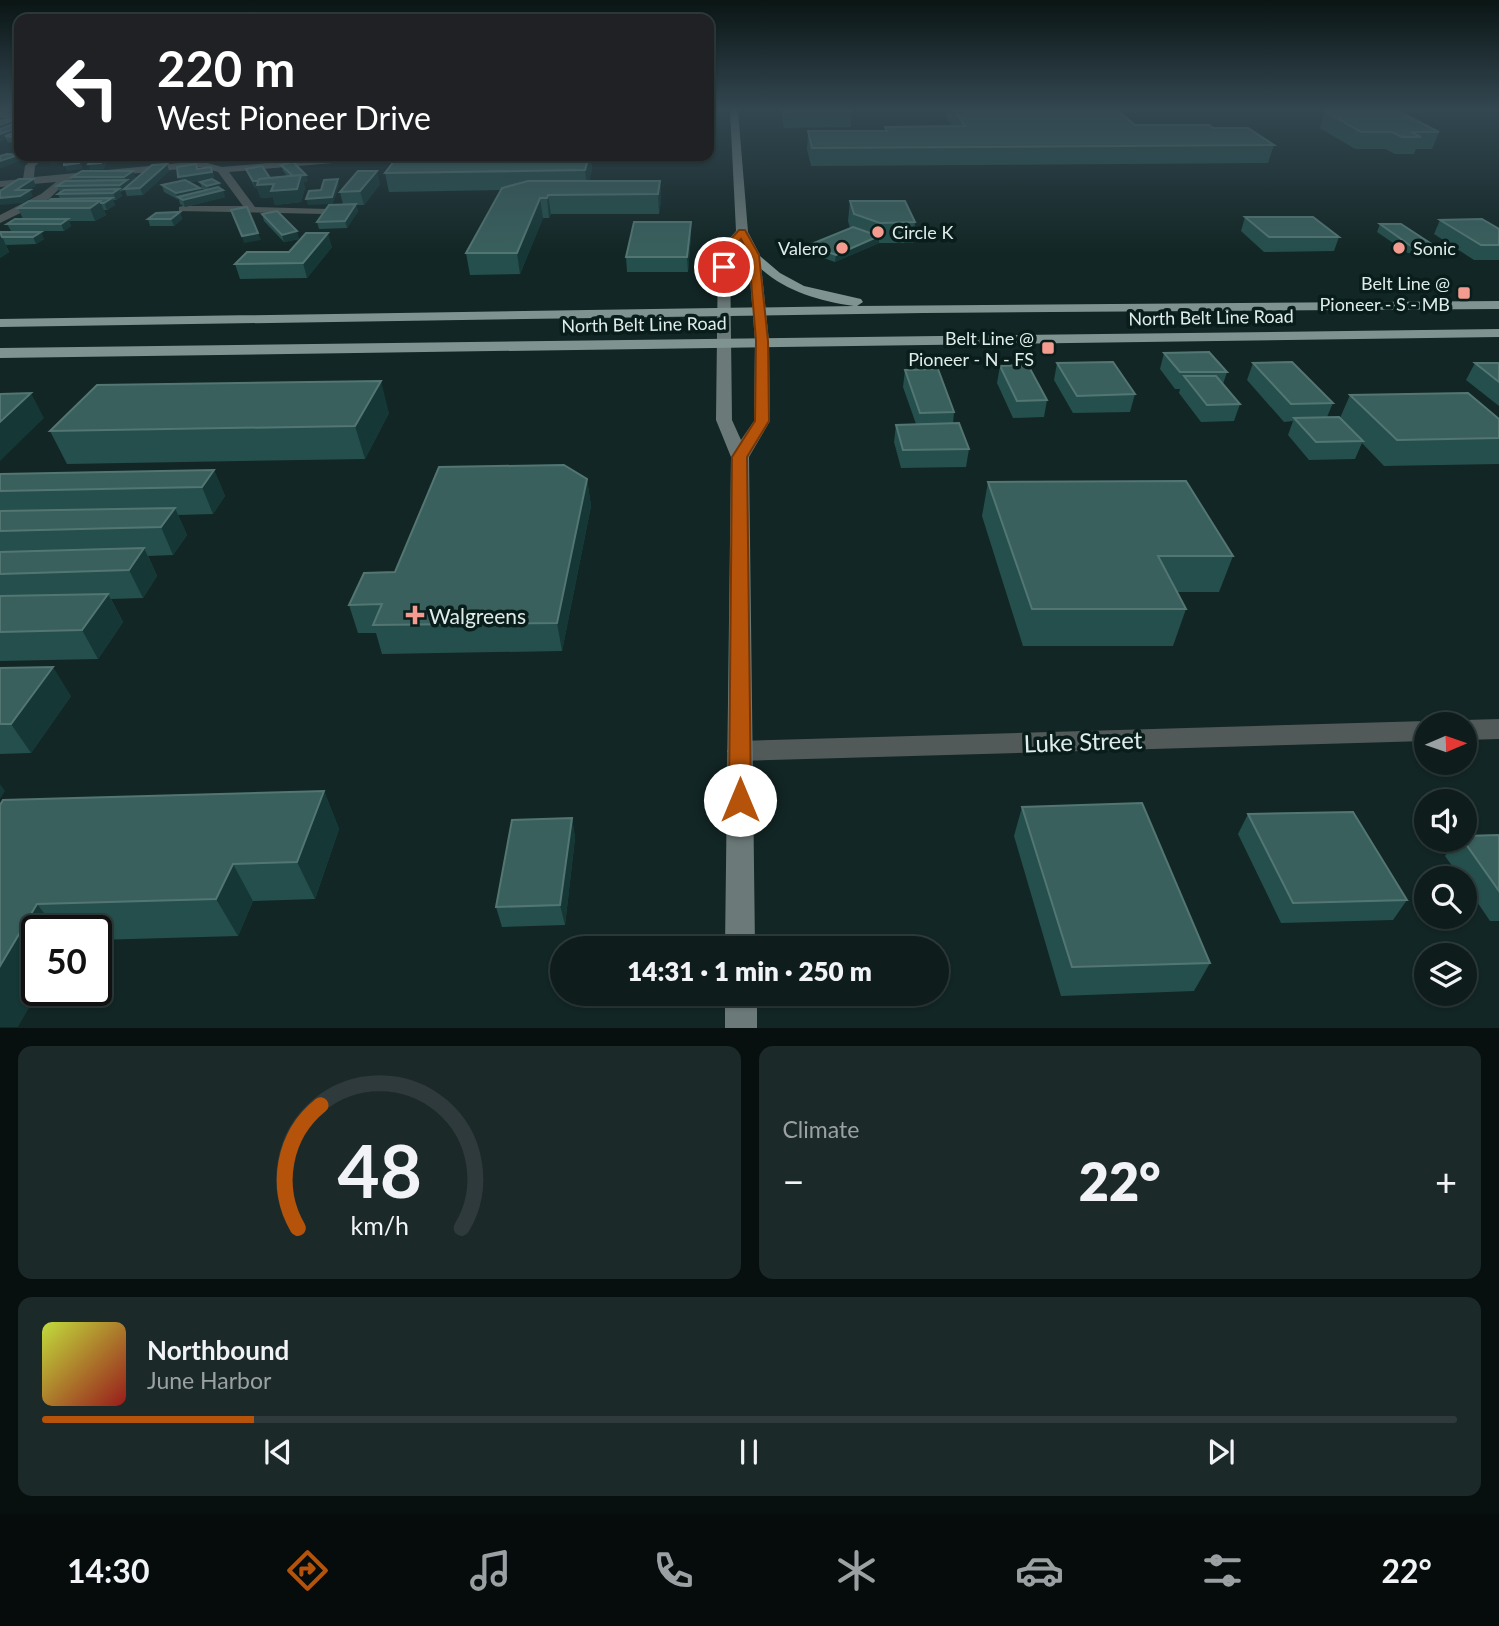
<!DOCTYPE html>
<meta charset="utf-8">
<style>
:root{--surface:#0e1c1c;--page:#1c2929;--text:#f1f3f6;--muted:#9ba1a3;--line:#2e3a3b;--accent:#b45309}
body{margin:0;font-family:Lato,sans-serif;background:var(--page);color:var(--text);height:100vh;display:flex;flex-direction:column;font-size:26px;white-space:nowrap}
*{box-sizing:border-box;margin:0}
p{font-size:23px;color:var(--muted)}
.icon{flex:none;width:38px;height:38px;fill:none;stroke:currentColor;stroke-width:2;stroke-linecap:round;stroke-linejoin:round}
.map{position:relative;height:1028px;overflow:hidden}
.panel{display:flex;flex-direction:column;gap:18px;padding:18px;background:#080f0f;flex:1}
.panel>*{flex:none}
.hud{position:absolute;left:14px;top:14px;width:700px;height:147px;border-radius:14px;box-shadow:0 2px 5px #0004,0 0 0 2px var(--line);background:#202124;color:#fff;overflow:hidden}
.needle{width:46px;rotate:88deg}
.tools{position:absolute;left:1414px;top:712px;display:grid;gap:14px}
.tools a{display:grid;place-items:center;width:63px;height:63px;border-radius:50%;background:var(--surface);box-shadow:0 2px 5px #0004,0 0 0 2px var(--line);font-size:35px}
.speed{position:absolute;left:21px;top:915px;display:flex;gap:14px;font-size:35px;font-weight:700;text-align:center}
.speed>*{display:grid;place-content:center;width:91px;height:91px;border-radius:50%;background:var(--surface);box-shadow:0 2px 5px #0004,0 0 0 2px var(--line);line-height:1}
.speed .limit{border:4px solid #111;border-radius:10px;background:#fff;color:#111}
.pin{position:absolute;display:grid;place-items:center;width:60px;height:60px;color:#fff;margin:-30px;border:4px solid #fff;border-radius:50%;box-shadow:0 2px 7px #0007}
.me{position:absolute;width:77px;margin:-38px;rotate:0deg;stroke-linejoin:round;filter:drop-shadow(0 0 5px #0008)}
.turn{display:flex;align-items:center;gap:24px;height:147px;padding:0 28px;font-size:32px}
.turn .icon{width:91px;height:91px;stroke-width:2.5}
.turn b{display:block;font-size:49px;line-height:60px}
.big{font-size:52px;font-weight:800;line-height:1.1}
.panel .tile{flex:1;display:flex;flex-direction:column;justify-content:center;gap:10px;min-width:0;padding:0 24px;border-radius:14px;background:var(--page)}
.panel .dial{align-items:center;gap:0}
.dial svg{height:182px;overflow:visible;fill:none;stroke:var(--line);stroke-width:7;stroke-linecap:round;text-anchor:middle}
.dial text{fill:var(--text);stroke:none}
.song{display:flex;align-items:center;gap:21px}
.cover{width:84px;height:84px;border-radius:10px;background:linear-gradient(135deg,hsl(70 70% 55%),hsl(0 70% 35%))}
.played{height:7px;border-radius:4px;background:linear-gradient(90deg,var(--accent) 15%,var(--line) 15%)}
.keys{display:flex;justify-content:space-around;direction:ltr}
.heat{display:flex;justify-content:space-between;align-items:center;font-size:38px;direction:ltr}
.panel .tiles{flex:1;display:grid;gap:18px;grid-template-columns:1fr 1fr}
.tile:last-child{grid-column:span 2}
.trip{position:absolute;left:550px;top:936px;width:399px;height:70px;border-radius:35px;background:var(--surface);box-shadow:0 2px 5px #0004,0 0 0 2px var(--line);font-weight:800;line-height:70px;text-align:center}
.menu{display:flex;height:112px;justify-content:space-around;align-items:center;background:#060b0b;color:var(--muted)}
.menu .icon{width:49px;height:49px}
.menu .active{color:var(--accent)}
.menu b{font-size:32px;color:var(--text)}
.map>svg:first-child{display:block}
.lines{fill:none;stroke-linecap:round;stroke-linejoin:round}
.minor{fill:#515a59;fill-rule:evenodd}
.secondary{fill:#6b7a79;fill-rule:evenodd}
.primary{fill:#7f9391;fill-rule:evenodd}
.wall{fill:#254f4c}
.shaded-wall{fill:#153735}
.building{fill:#39605d;stroke:#537673;stroke-width:2}
.route{fill:#b45309;stroke:#753606;stroke-width:2}
.poi-dot{fill:#f59c91;stroke:#091d1b;stroke-width:2.5}
.labels{text-anchor:middle;dominant-baseline:central;stroke-width:7;stroke-linejoin:round;paint-order:stroke}
.far-poi-label{font-size:18px;fill:#dfecea;stroke:#091d1b;text-anchor:end}
.far-street-label{font-size:18px;fill:#dfecea;stroke:#091d1b}
.poi-label{font-size:21px;fill:#dfecea;stroke:#091d1b;text-anchor:start}
.near-street-label{font-size:24px;fill:#dfecea;stroke:#091d1b}
</style>
<div class="map">
<svg width="1499" height="1028" viewBox="0 0 1499 1028">
<rect width="100%" height="100%" fill="#122625"/>
<g class="lines">
<g class="minor">
<polygon points="0,112 19,115 19,121 0,118"/>
<polygon points="35,156 47,156 35,166 34,177 201,161 222,167 345,156 350,159 345,162 229,172 255,207 328,209 328,213 324,214 179,211 179,207 183,206 243,206 218,172 201,167 68,180 49,199 0,223 0,215 41,194 56,182 0,187 0,181 23,179 25,166"/>
<polygon points="1499,719 1499,739 1465,740 1465,724 1455,724 1465,720"/>
<polygon points="1426,721 1435,724 1426,724 1426,741 740,761 731,758 727,751 731,744 740,741"/>
</g>
<g class="secondary">
<path d="M 730,110 L 738,110 L 748,232 L 760,255 L 769,341 L 770,421 L 749,457 L 755,948 L 725,948 L 731,457 L 716,420 L 718,252 L 736,231 ZM 741,241 L 748,255 L 755,341 L 754,421 L 741,440 L 732,420 L 730,253 Z"/>
<rect x="725" y="994" width="32" height="34"/>
</g>
<g class="primary">
<path d="M 754,251 L 780,273 L 804,286 L 861,299 L 863,302 L 857,306 L 1499,301 L 1499,309 L 924,313 L 0,327 L 0,319 L 854,306 C 813,300 778,289 750,258 L 750,252 Z"/>
<polygon points="1499,329 1499,337 0,358 0,348"/>
</g>
</g>
<g class="wall">
<polygon points="782,110 851,110 851,127 784,128 782,117"/>
<polygon points="947,110 1117,110 1135,125 1213,128 1274,145 1268,163 811,166 807,149 808,131 885,131 885,127 952,126 946,117"/>
<polygon points="1325,111 1439,132 1432,149 1416,149 1414,154 1395,154 1385,149 1355,149 1320,128"/>
<polygon points="13,120 15,124 16,143 8,142 6,139 0,141"/>
<polygon points="116,156 169,156 170,158 157,163"/>
<polygon points="222,156 242,156 236,159 223,157"/>
<polygon points="365,156 590,156 592,169 589,181 660,181 661,200 659,214 551,214 549,218 543,218 520,274 470,275 466,253 501,190 389,192 385,173 395,160"/>
<polygon points="167,164 169,171 143,195 127,196 125,190 120,192 122,196 116,200 113,200 115,205 107,210 104,210 106,215 95,221 69,221 71,226 64,231 11,231 7,224 23,219 18,208 60,199 58,194 60,193 57,186 73,181 72,177 136,177 128,183 129,185"/>
<polygon points="281,165 308,181 303,182 305,188 301,202 275,205 273,197 261,198 257,188 255,188 248,175 246,169 270,178 288,177 283,171"/>
<polygon points="197,169 213,173 214,179 190,182 200,188 201,191 205,190 202,189 200,182 219,183 225,197 185,207 180,204 179,200 164,192 162,185 179,181"/>
<polygon points="380,184 364,205 356,205 358,211 347,228 319,229 317,222 343,204 340,192"/>
<polygon points="850,201 915,222 913,243 879,243 835,262 809,253 809,245 850,228 848,221"/>
<polygon points="180,212 182,219 174,226 150,226 148,219"/>
<polygon points="262,214 299,239 284,242 264,221"/>
<polygon points="1245,217 1339,237 1334,251 1264,252 1241,231"/>
<polygon points="1440,220 1499,229 1499,260 1474,260 1434,234"/>
<polygon points="691,222 691,236 688,272 627,272 626,257"/>
<polygon points="1380,224 1433,245 1430,253 1427,256 1408,253 1377,232"/>
<polygon points="0,232 44,239 36,244 6,245 9,252 0,258"/>
<polygon points="332,247 307,278 240,279 235,264"/>
<polygon points="1164,353 1227,372 1223,384 1240,404 1234,421 1201,422 1179,393 1180,389 1175,389 1160,369"/>
<polygon points="1057,363 1135,394 1130,412 1073,413 1054,380"/>
<polygon points="1253,363 1333,403 1327,417 1340,418 1350,395 1499,419 1499,464 1384,466 1362,443 1355,459 1309,460 1288,435 1293,421 1284,422 1247,380"/>
<polygon points="1475,363 1499,363 1499,406 1466,380"/>
<polygon points="1000,366 1047,400 1044,417 1013,418 997,383"/>
<polygon points="905,370 954,412 953,424 969,449 966,467 901,468 894,442 896,425 916,424 903,387"/>
<polygon points="389,413 365,459 67,464 50,431"/>
<polygon points="214,470 225,496 213,514 178,515 187,535 173,555 148,556 157,576 143,598 111,599 123,622 98,659 0,661 0,474"/>
<polygon points="587,479 591,506 562,651 382,654 376,633 358,633 349,605 395,572"/>
<polygon points="988,482 1233,556 1219,592 1177,592 1186,609 1173,646 1023,646 982,516"/>
<polygon points="0,668 71,696 31,753 0,754"/>
<polygon points="324,791 339,829 315,899 253,901 238,936 96,940 96,931 37,931 0,805"/>
<polygon points="1022,807 1210,963 1194,991 1061,996 1014,836"/>
<polygon points="1248,814 1407,900 1393,920 1281,923 1238,834"/>
<polygon points="572,818 575,838 565,925 502,927 496,907"/>
<polygon points="1499,835 1499,921 1490,921 1465,884 1465,878 1461,878 1445,856 1457,840 1465,840"/>
</g>
<g class="shaded-wall">
<polygon points="13,120 16,126 0,132 0,125"/>
<polygon points="19,127 19,134 5,136 6,139 0,141 0,134"/>
<polygon points="19,135 19,142 16,143 14,137"/>
<polygon points="18,155 20,161 0,169 0,161"/>
<polygon points="64,156 67,162 51,164 49,158"/>
<polygon points="79,156 81,156 82,169 67,171 64,165"/>
<polygon points="105,156 108,156 109,159 104,169 90,170 88,164"/>
<polygon points="157,156 169,156 170,158 157,163 155,157"/>
<polygon points="589,156 590,156 592,169 587,189 585,170"/>
<polygon points="167,164 169,171 143,195 140,188"/>
<polygon points="211,167 214,179 180,183 178,177 198,174"/>
<polygon points="133,171 136,177 128,183 129,187 124,189 125,190 122,192 120,185 126,181 124,177"/>
<polygon points="377,171 380,184 364,205 360,191"/>
<polygon points="306,175 308,181 303,182 305,188 301,202 275,205 273,197 261,198 257,188 255,188 253,181"/>
<polygon points="33,179 36,186 20,196 30,190 33,196 23,203 0,205 0,198"/>
<polygon points="338,179 339,185 333,204 308,205 306,199"/>
<polygon points="660,181 661,200 659,214 658,194"/>
<polygon points="219,183 221,189 209,192 207,186"/>
<polygon points="200,188 202,194 178,197 179,200 178,200 176,193"/>
<polygon points="119,189 122,196 116,200 113,193"/>
<polygon points="223,190 225,197 185,207 183,200"/>
<polygon points="548,195 551,214 549,218 547,198"/>
<polygon points="112,198 115,205 107,210 104,203"/>
<polygon points="540,198 543,218 520,274 517,253"/>
<polygon points="100,201 106,215 95,221 90,208"/>
<polygon points="356,204 358,211 347,228 345,221"/>
<polygon points="180,212 182,219 174,226 171,219"/>
<polygon points="68,219 71,226 64,231 61,224"/>
<polygon points="691,222 691,236 688,272 687,257"/>
<polygon points="297,231 299,239 284,242 282,235"/>
<polygon points="0,232 9,252 0,258"/>
<polygon points="41,232 44,239 36,244 33,237"/>
<polygon points="258,233 261,240 244,243 242,236"/>
<polygon points="328,233 332,247 307,278 303,263"/>
<polygon points="879,236 879,243 835,262 836,255"/>
<polygon points="381,381 389,413 365,459 355,426"/>
<polygon points="31,393 44,418 0,461 0,422"/>
<polygon points="214,470 225,496 213,514 202,487"/>
<polygon points="587,479 591,506 562,651 557,623"/>
<polygon points="175,508 187,535 173,555 161,527"/>
<polygon points="144,548 157,576 143,598 129,570"/>
<polygon points="108,594 123,622 98,659 82,630"/>
<polygon points="53,667 71,696 31,753 11,724"/>
<polygon points="0,784 5,791 0,799"/>
<polygon points="324,791 339,829 315,899 297,862"/>
<polygon points="572,818 575,838 565,925 560,905"/>
<polygon points="233,864 253,901 238,936 216,899"/>
<polygon points="37,904 58,931 37,931 37,990 39,990 18,1027 0,1027 0,966"/>
</g>
<g class="building">
<polygon points="784,110 851,110 852,111 784,112"/>
<polygon points="954,110 1117,110 1135,125 1209,125 1213,128 1248,128 1274,145 812,148 808,131 887,131 885,127 965,126"/>
<polygon points="1325,111 1398,111 1439,132 1411,132 1421,137 1402,137 1392,132 1361,132"/>
<polygon points="3,120 13,120 0,125 0,121"/>
<polygon points="19,122 19,127 0,134 0,129"/>
<polygon points="19,131 19,135 14,137 5,136"/>
<polygon points="7,154 18,155 0,161 0,156"/>
<polygon points="49,156 64,156 49,158"/>
<polygon points="64,156 79,156 79,163 64,165"/>
<polygon points="92,156 105,156 101,163 88,164"/>
<polygon points="398,156 589,156 585,170 385,173"/>
<polygon points="293,162 306,175 293,176 281,165"/>
<polygon points="167,164 140,188 124,189 152,165"/>
<polygon points="196,164 197,169 211,167 212,172 178,177 177,167"/>
<polygon points="262,166 270,178 259,179 258,181 253,181 246,169"/>
<polygon points="82,171 133,171 124,177 72,177"/>
<polygon points="358,171 377,171 360,191 340,192"/>
<polygon points="301,175 297,189 271,191 274,184 257,185 259,179"/>
<polygon points="19,179 33,179 16,190 30,190 20,196 0,198 0,191"/>
<polygon points="212,179 219,183 207,186 200,182"/>
<polygon points="338,179 332,197 306,199 309,191 321,190 324,180"/>
<polygon points="127,180 120,185 57,186 65,181"/>
<polygon points="185,180 200,188 176,193 162,185"/>
<polygon points="528,181 660,181 658,194 548,195 547,198 540,198 517,253 466,253 502,188"/>
<polygon points="218,187 223,190 183,200 178,197"/>
<polygon points="119,189 113,193 58,194 64,190"/>
<polygon points="112,198 104,203 101,203 100,201 48,201 51,199"/>
<polygon points="29,201 100,201 90,208 18,208"/>
<polygon points="850,201 905,201 915,222 880,223 854,214"/>
<polygon points="356,204 345,221 317,222 329,205"/>
<polygon points="247,207 258,233 242,236 231,210"/>
<polygon points="277,211 297,231 282,235 262,214"/>
<polygon points="180,212 171,219 148,219 156,213"/>
<polygon points="1245,217 1313,217 1339,237 1269,237"/>
<polygon points="15,219 68,219 61,224 7,224"/>
<polygon points="1482,219 1499,229 1499,245 1481,245 1440,220"/>
<polygon points="634,222 691,222 687,257 626,257"/>
<polygon points="1380,224 1401,224 1433,245 1425,245 1431,249 1411,246"/>
<polygon points="853,227 879,236 836,255 809,245"/>
<polygon points="0,232 41,232 33,237 2,237"/>
<polygon points="306,233 328,233 303,263 235,264 247,252 289,252"/>
<polygon points="1209,352 1227,372 1180,372 1164,353"/>
<polygon points="1113,362 1135,394 1077,396 1057,363"/>
<polygon points="1292,362 1333,403 1291,404 1253,363"/>
<polygon points="1475,363 1499,363 1499,382"/>
<polygon points="1028,365 1047,400 1017,401 1000,366"/>
<polygon points="938,369 954,412 920,413 905,370"/>
<polygon points="1184,376 1216,376 1240,404 1207,405"/>
<polygon points="381,381 355,426 50,431 97,385"/>
<polygon points="31,393 0,422 0,394"/>
<polygon points="1468,393 1499,419 1499,438 1397,440 1350,395"/>
<polygon points="1339,417 1363,441 1316,442 1294,418"/>
<polygon points="959,423 969,449 903,450 896,425"/>
<polygon points="564,465 587,479 557,623 373,625 382,604 349,605 364,573 395,572 439,467"/>
<polygon points="214,470 202,487 0,491 0,474"/>
<polygon points="1186,481 1233,556 1158,556 1186,609 1032,609 988,482"/>
<polygon points="175,508 161,527 0,531 0,511"/>
<polygon points="144,548 129,570 0,574 0,552"/>
<polygon points="108,594 82,630 0,632 0,596"/>
<polygon points="53,667 11,724 0,724 0,668"/>
<polygon points="324,791 297,862 233,864 216,899 37,904 0,966 0,805 3,800"/>
<polygon points="1142,803 1210,963 1072,967 1022,807"/>
<polygon points="1353,812 1407,900 1293,903 1248,814"/>
<polygon points="572,818 560,905 496,907 512,820"/>
<polygon points="1499,835 1499,891 1463,840 1465,840 1465,836"/>
</g>
<linearGradient id="sky" x2="0" y2="1"><stop stop-color="#0a1514"/><stop offset="0.43" stop-color="#334751"/><stop offset="1" stop-color="#334751" stop-opacity="0"/></linearGradient>
<rect width="1499" height="254" fill="url(#sky)"/>
<polygon class="route" points="739,230 745,230 759,255 768,341 769,421 747,457 751,800 748,807 740,809 732,807 729,800 732,457 755,421 756,341 749,255 741,239 729,253 728,269 719,267 719,252"/>
<g class="poi-dot">
<circle cx="878" cy="232" r="7"/>
<circle cx="842" cy="248" r="7"/>
<circle cx="1399" cy="248" r="7"/>
<rect x="1457" y="286" width="14" height="14" rx="3.5"/>
<rect x="1041" y="341" width="14" height="14" rx="3.5"/>
<path d="M411.5 604.5h7v7h7v7h-7v7h-7v-7h-7v-7h7z"/>
</g>
<g class="labels">
<g class="far-poi-label">
<text x="892" y="232" text-anchor="start">Circle K</text>
<text x="828" y="248">Valero</text>
<text x="1413" y="248" text-anchor="start">Sonic</text>
<text x="1450" y="283">Belt Line @<tspan x="1450" dy="21">Pioneer - S - MB</tspan></text>
<text x="1034" y="338">Belt Line @<tspan x="1034" dy="21">Pioneer - N - FS</tspan></text>
</g>
<g class="far-street-label">
<text transform="translate(1211 317) rotate(-1)">North Belt Line Road</text>
<text transform="translate(644 324) rotate(-1)">North Belt Line Road</text>
</g>
<g class="poi-label">
<text x="429" y="615">Walgreens</text>
</g>
<g class="near-street-label">
<text transform="translate(1083 741) rotate(-2)">Luke Street</text>
</g>
</g>
</svg>
<div class="tools">
<a><svg class="needle" viewBox="-14 -14 28 28"><path d="M0-13l5 13h-10z" fill="#e53935"/><path d="M0 13l5-13h-10z" fill="#9ba1a3"/></svg></a>
<a><svg class="icon" aria-label="sound" viewBox="0 0 24 24"><path d="M4 9h4l5-4v14l-5-4H4zM17 9q2 3 0 6"/></svg></a>
<a><svg class="icon" aria-label="search" viewBox="0 0 24 24"><circle cx="10" cy="10" r="6"/><path d="M15 15l6 6"/></svg></a>
<a><svg class="icon" aria-label="layers" viewBox="0 0 24 24"><path d="M12 4l9 5-9 5-9-5zM3 14l9 5 9-5"/></svg></a>
</div>
<div class="speed"><div class="limit">50</div></div>
<div class="pin" style="left:724px;top:267px;background:#d93025"><svg class="icon" aria-label="arrive" viewBox="0 0 24 24"><path d="M6 21V4h12l-3 4 3 4H6"/></svg></div>
<svg class="me" style="left:740px;top:800px" viewBox="-20 -20 40 40"><circle r="19" fill="#fff"/><path d="M0-13L10 11 0 6-10 11z" fill="#b45309"/></svg>
<div class="trip">14:31 · 1 min · 250 m</div>
<div class="hud">
<div class="turn"><svg class="icon" aria-label="left" viewBox="0 0 24 24"><path d="M17 20v-9H6M10 6l-5 5 5 5"/></svg><div><b>220 m</b>West Pioneer Drive</div></div>
</div>
</div>
<section class="panel">
<div class="tiles">
<div class="tile dial"><svg viewBox="0 0 100 80">
<path d="M14 69A42 42 0 1 1 86 69"/>
<path d="M14 69A42 42 0 0 1 24 15" stroke="#b45309"/>
<text x="50" y="56" font-size="32" font-weight="700">48</text>
<text x="50" y="72" font-size="11">km/h</text>
</svg></div>
<div class="tile"><p>Climate</p>
<div class="heat"><a>−</a><b class="big">22°</b><a>+</a></div>
</div>
<div class="tile">
<div class="song"><i class="cover"></i><div><b>Northbound</b><p>June Harbor</p></div></div>
<div class="played"></div>
<div class="keys"><svg class="icon" aria-label="previous" viewBox="0 0 24 24"><path d="M18 5L8 12l10 7zM5 5v14"/></svg><svg class="icon" aria-label="pause" viewBox="0 0 24 24"><path d="M8 5v14M16 5v14"/></svg><svg class="icon" aria-label="next" viewBox="0 0 24 24"><path d="M6 5l10 7-10 7zM19 5v14"/></svg></div>
</div>
</div>
</section>
<nav class="menu">
<b>14:30</b>
<svg class="icon active" aria-label="directions" viewBox="0 0 24 24"><path d="M12 3l9 9-9 9-9-9zM9 14v-3h6M13 9l2 2-2 2"/></svg>
<svg class="icon" aria-label="music" viewBox="0 0 24 24"><path d="M9 18V5l10-2v13"/><circle cx="6" cy="18" r="3"/><circle cx="16" cy="16" r="3"/></svg>
<svg class="icon" aria-label="phone" viewBox="0 0 24 24"><path d="M5 4h4l2 5-3 2q2 4 5 5l2-3 5 2v4C11 20 4 13 5 4z"/></svg>
<svg class="icon" aria-label="climate" viewBox="0 0 24 24"><path d="M12 3v18M4 7l16 10M4 17L20 7"/></svg>
<svg class="icon" aria-label="car" viewBox="0 0 24 24"><path d="M5 17H2v-5l4-1 3-4h7l3 4 3 1v5h-3M9 17h6M6 11h13"/><circle cx="7" cy="17" r="2"/><circle cx="17" cy="17" r="2"/></svg>
<svg class="icon" aria-label="filters" viewBox="0 0 24 24"><path d="M4 7h16M4 17h16"/><circle cx="9" cy="7" r="2"/><circle cx="15" cy="17" r="2"/></svg>
<b>22°</b>
</nav>
